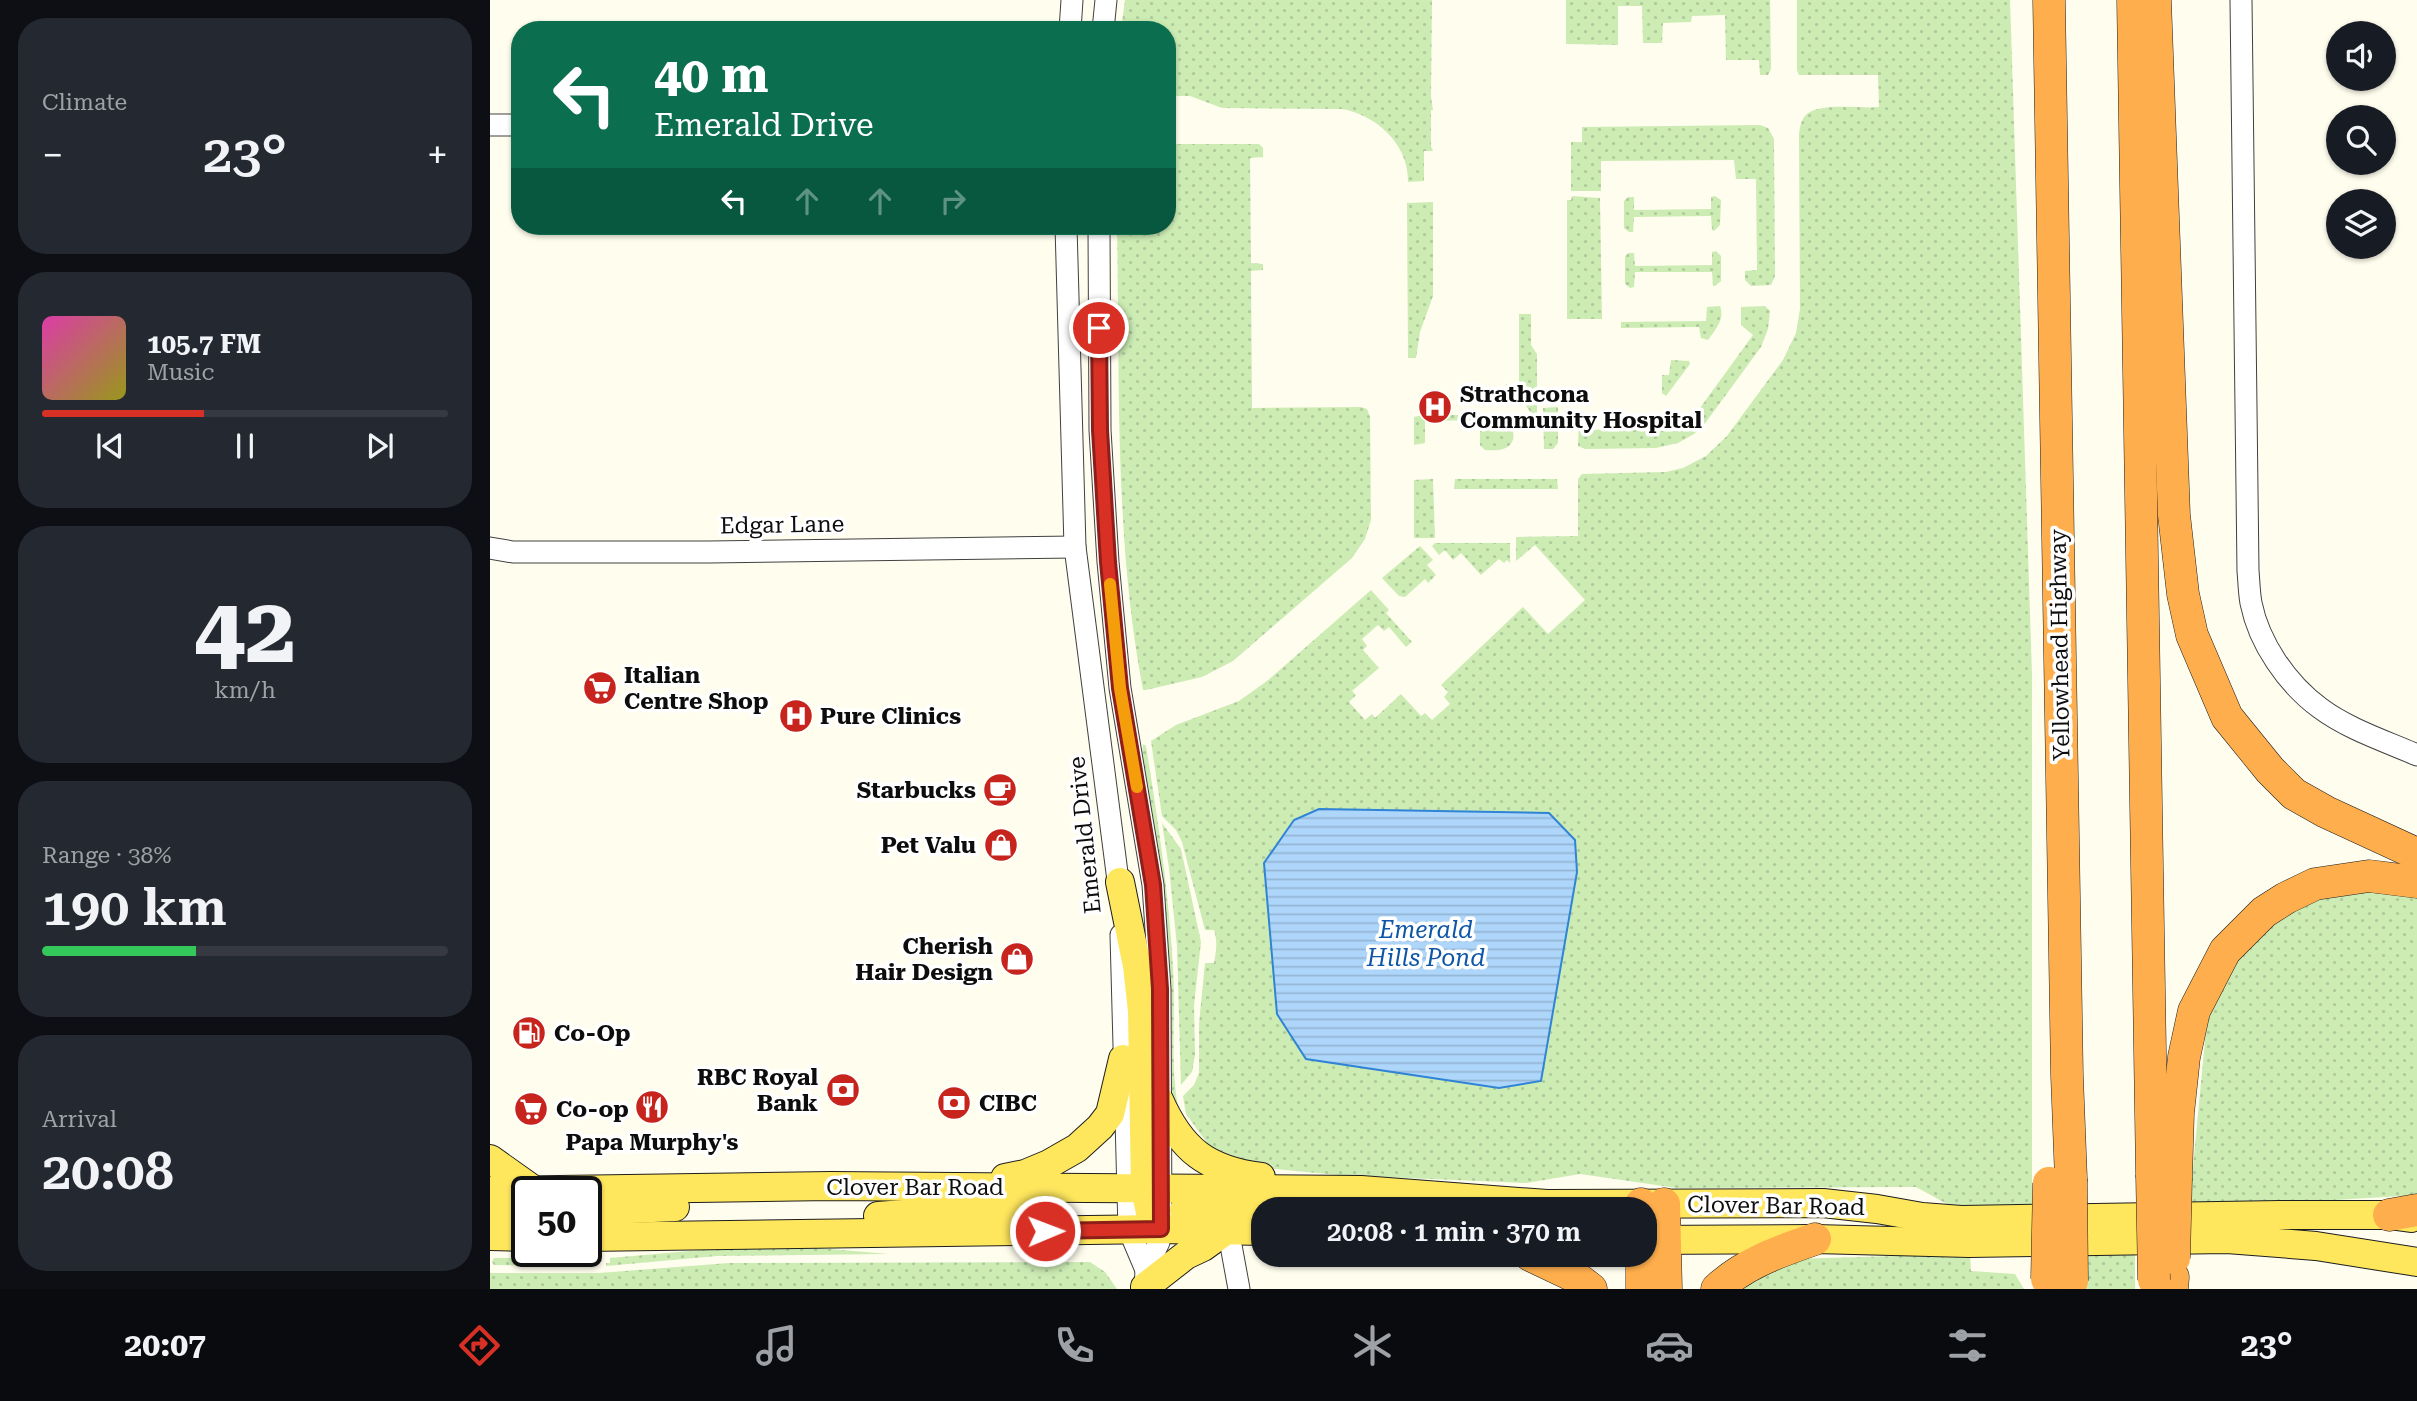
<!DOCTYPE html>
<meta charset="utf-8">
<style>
:root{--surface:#171b24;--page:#242831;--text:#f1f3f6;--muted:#9ea1a6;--line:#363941;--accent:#d93025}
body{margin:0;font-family:"Roboto Serif",serif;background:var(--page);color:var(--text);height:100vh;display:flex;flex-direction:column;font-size:26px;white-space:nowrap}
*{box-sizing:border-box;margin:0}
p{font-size:23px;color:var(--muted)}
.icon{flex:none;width:38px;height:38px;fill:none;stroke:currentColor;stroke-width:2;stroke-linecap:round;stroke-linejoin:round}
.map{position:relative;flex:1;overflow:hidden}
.details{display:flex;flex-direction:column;gap:18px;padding:18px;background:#0d0f14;width:490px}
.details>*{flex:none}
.guide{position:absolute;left:21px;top:21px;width:665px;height:214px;border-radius:28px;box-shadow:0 2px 5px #0004;background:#0b6e4f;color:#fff;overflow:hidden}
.fabs{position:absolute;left:1836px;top:21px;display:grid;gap:14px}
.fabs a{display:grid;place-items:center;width:70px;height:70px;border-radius:50%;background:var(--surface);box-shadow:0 2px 5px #0004;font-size:35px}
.speed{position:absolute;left:21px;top:1176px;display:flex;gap:14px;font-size:35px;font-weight:700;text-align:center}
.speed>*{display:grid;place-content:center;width:91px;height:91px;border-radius:50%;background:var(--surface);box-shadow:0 2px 5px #0004;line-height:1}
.speed .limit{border:4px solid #111;border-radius:10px;background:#fff;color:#111}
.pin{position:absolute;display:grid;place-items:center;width:60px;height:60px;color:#fff;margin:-30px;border:4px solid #fff;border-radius:50%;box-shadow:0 2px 7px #0007}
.me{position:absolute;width:77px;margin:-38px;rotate:89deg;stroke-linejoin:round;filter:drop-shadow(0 0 5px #0008)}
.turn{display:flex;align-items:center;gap:24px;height:147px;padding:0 28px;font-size:32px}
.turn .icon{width:91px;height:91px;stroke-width:2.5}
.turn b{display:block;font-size:49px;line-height:60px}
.lanes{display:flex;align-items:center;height:66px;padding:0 28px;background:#0003;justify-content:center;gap:35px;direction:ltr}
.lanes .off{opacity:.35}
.big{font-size:52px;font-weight:600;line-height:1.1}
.details .widget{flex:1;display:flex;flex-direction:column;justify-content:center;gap:10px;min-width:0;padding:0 24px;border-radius:28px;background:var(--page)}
.details .dial{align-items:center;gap:0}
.dial b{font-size:91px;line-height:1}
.song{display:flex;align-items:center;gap:21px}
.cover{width:84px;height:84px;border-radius:10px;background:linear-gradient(135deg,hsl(320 70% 55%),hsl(60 70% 35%))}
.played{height:7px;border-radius:4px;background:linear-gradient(90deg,var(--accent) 40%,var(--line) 40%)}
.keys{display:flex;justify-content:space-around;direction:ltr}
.heat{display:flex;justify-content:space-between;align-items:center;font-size:38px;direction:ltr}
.charge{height:10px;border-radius:5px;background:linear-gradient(90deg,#34c759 38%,var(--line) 0)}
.trip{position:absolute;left:761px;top:1197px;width:406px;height:70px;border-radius:28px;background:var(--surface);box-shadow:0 2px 5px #0004;font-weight:600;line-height:70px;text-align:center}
.menu{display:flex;height:112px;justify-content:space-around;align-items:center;background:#090b0e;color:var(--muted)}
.menu .icon{width:49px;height:49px}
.menu .current{color:var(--accent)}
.menu b{font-size:32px;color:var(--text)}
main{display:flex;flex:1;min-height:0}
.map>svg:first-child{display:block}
.grass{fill:url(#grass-dots);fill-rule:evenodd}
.water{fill:url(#water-rules);stroke:#3084d6;stroke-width:2}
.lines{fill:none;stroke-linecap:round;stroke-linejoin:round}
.minor-casing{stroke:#404040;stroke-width:23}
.major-casing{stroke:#1e1e1e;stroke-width:30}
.highway-casing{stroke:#1e1e1e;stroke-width:33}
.minor{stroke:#fff;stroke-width:21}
.major{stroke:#ffe75d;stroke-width:28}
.highway{stroke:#feae4c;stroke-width:32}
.highway-bridge-casing{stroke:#1e1e1e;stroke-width:33;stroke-linecap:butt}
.highway-bridge{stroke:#feae4c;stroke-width:32}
.route-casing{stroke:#8d1f18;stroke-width:18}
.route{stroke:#d93025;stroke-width:12}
.slow{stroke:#f59e0b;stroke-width:12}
.labels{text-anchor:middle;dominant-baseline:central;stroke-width:7;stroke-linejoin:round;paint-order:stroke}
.poi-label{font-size:23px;font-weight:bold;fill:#0d0d0d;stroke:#fff;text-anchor:start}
.street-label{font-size:23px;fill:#0d0d0d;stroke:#fff}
.water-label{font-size:24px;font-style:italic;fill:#0e56a7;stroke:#fff}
</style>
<main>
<section class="details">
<div class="widget"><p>Climate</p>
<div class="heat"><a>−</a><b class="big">23°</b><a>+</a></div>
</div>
<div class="widget">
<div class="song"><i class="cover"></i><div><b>105.7 FM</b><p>Music</p></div></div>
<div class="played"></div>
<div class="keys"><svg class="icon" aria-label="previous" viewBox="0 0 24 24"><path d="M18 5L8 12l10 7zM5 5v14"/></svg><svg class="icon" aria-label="pause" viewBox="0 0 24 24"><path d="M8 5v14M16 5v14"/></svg><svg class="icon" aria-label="next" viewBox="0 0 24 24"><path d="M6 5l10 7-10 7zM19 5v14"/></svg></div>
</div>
<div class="widget dial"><b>42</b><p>km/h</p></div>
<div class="widget"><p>Range · 38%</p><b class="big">190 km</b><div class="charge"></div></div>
<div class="widget"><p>Arrival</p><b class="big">20:08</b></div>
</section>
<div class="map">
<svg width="1927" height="1289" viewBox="0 0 1927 1289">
<defs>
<pattern id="grass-dots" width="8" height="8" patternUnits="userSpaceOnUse" patternTransform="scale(1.75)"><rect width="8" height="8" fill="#ccecb4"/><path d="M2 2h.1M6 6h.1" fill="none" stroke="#aec99a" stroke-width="1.8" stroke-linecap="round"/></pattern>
<pattern id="water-rules" width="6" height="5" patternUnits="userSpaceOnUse" patternTransform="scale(1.75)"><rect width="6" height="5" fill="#aed6fa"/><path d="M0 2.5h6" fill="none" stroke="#94b6d5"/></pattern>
</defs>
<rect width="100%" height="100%" fill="#fffded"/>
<g class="grass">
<path d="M 635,0 L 942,0 L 941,97 L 943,110 L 941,110 L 941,146 L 943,151 L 934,151 L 934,181 L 918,182 C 919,144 886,115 852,109 L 732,108 L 700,96 L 677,96 L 677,30 L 631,30 Z"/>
<polygon points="1076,0 1280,0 1281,69 1278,75 1270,75 1269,60 1236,60 1235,15 1202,16 1201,22 1173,23 1172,43 1153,43 1152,6 1128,6 1128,45 1076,44"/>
<path d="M 1307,0 L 1520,0 L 1542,675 L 1542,1212 L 1459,1205 L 1426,1187 L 1187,1188 L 1090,1174 L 1036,1183 L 848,1175 L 774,1168 L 714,1148 L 718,1144 L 696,1114 L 693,1096 L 704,1085 L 709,1073 L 709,1024 L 715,963 L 724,963 C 726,952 728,942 724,930 L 715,930 L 692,842 L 686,830 L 672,816 L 661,741 L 686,725 L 749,701 L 777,681 L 881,590 L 899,610 L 896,613 L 922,642 L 916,647 L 899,627 L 894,631 L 888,625 L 872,639 L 877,646 L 873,650 L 889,668 L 862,691 L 866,695 L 859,702 L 875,720 L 882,714 L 885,718 L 911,694 L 931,716 L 935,713 L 942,720 L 960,704 L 954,697 L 958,692 L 951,685 L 1033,607 L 1058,634 L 1095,600 L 1045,545 L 1026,561 L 1026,537 L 1088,536 L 1088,479 L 1092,474 L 1176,472 L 1193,468 L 1216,456 L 1237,436 L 1293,360 L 1306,333 L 1310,309 L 1309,134 C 1310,127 1311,119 1317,114 C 1332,102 1371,109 1389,107 L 1388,75 L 1309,75 L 1307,70 ZM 829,809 L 865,809 L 1087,872 L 1065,1001 L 1009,1088 L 816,1059 L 777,890 L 774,863 L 804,820 Z"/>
<polygon points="1270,125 1278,128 1284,139 1285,276 1281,285 1261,286 1255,280 1255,271 1267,270 1266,179 1246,179 1244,160 1111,161 1111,191 1081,191 1081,142 1092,142 1092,127"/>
<path d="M 677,144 L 769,144 L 773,148 L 773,157 L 760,158 L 761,263 L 773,264 L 773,270 L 761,271 L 762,408 L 871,407 L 877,409 L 880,417 L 881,520 L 875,539 L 862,558 L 743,661 L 712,677 L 656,690 L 653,690 C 624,537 630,381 627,226 L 677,226 Z"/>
<polygon points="1082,196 1110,198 1112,319 1077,319 1077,200 1081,200"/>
<polygon points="1225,196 1231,200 1230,225 1224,231 1222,230 1221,216 1144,217 1143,232 1139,232 1134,228 1134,201 1138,197 1144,197 1144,210 1221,209 1221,197"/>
<polygon points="943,202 943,296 930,332 926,358 918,358 917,203"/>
<polygon points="1226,251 1231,256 1231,281 1225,286 1223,286 1222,272 1145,272 1144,287 1140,288 1135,284 1135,257 1138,253 1144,253 1145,266 1222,265 1222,252"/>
<path d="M 1230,306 C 1235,319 1226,329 1218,340 L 1211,338 L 1209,327 L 1131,328 L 1131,322 L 1216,321 L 1217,307 Z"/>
<polygon points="1275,306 1280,311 1278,329 1271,347 1216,422 1204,434 1188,443 1166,448 1095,449 1088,446 1089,415 1095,416 1096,430 1187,428 1187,414 1190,412 1202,419 1263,335 1251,325 1251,307"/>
<polygon points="1029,314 1041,314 1041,345 1047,354 1047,413 1041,413 1032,400 1016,389 1016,384 1029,384"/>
<polygon points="1181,360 1199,361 1200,364 1176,396 1172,393 1172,375 1179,375"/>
<polygon points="1068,407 1068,443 1063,449 1054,449 1053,408"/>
<path d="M 933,415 L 1009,415 C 1022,420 1032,443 1013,449 C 1008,451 1001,450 995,450 L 990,445 L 990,420 L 935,421 L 935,443 L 924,445 L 924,417 Z"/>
<polygon points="943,479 945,538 924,538 924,480"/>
<polygon points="965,479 1067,479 1068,489 964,489"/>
<polygon points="945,543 1020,543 1020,563 1017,560 1014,563 1009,559 991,575 971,553 963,560 955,550 949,555 942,546"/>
<polygon points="930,546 943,560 937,565 946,575 938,583 935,579 915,597 909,596 892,578"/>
<path d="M 653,744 L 656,746 C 668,820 679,894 683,968 C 686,1018 679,1069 690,1117 L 680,1094 L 672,888 L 652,755 Z"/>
<polygon points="672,823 691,849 711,942 704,1005 705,1055 702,1072 691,1085 687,946 679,868"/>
<polygon points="1866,889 1927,892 1927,1195 1699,1209 1718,1009 1750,952 1797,914 1829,900"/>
<polygon points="234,1248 328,1248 399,1254 227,1256 116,1266 116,1263 120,1263 120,1258"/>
<polygon points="1595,1248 1645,1248 1645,1289 1596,1289"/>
<polygon points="1480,1254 1481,1271 1525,1274 1534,1289 1248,1289 1300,1259"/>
<polygon points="4,1258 103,1258 103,1266 4,1265 2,1262"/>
<polygon points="600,1262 615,1272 627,1289 0,1289 0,1273 109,1273 239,1263"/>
</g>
<polygon class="water" points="829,809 1059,813 1085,840 1087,872 1051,1081 1009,1088 816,1059 787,1014 774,863 804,820"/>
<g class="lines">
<g class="minor-casing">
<g id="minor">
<path d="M 1751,0 L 1758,571 C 1759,581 1759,592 1761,603 C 1769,643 1797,684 1830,708 C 1858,729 1895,741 1927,755"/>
<polyline points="580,30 582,0"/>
<polyline points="613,30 616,0"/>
<polyline points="0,125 30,125"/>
<polyline points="576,226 585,547 630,896"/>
<polyline points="609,226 610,430 618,562 630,688 663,885 670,989 671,1229 669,1242 656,1270 655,1289"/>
<polyline points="0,548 23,552 219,552 585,547"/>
<polyline points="631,935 639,1230 656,1270"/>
<polyline points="738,1229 749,1289"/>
</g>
</g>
<g class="major-casing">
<g id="major">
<polyline points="630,882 647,966 652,1011 655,1188 660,1213 671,1229"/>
<path d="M 669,1100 C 691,1150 717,1170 771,1177"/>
<polyline points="0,1159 45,1191"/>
<polyline points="515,1178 535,1174 559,1164 587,1148 610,1127 620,1114 633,1059"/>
<polyline points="0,1191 341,1186 871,1190 1057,1204 1333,1203 1387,1209 1432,1217 1471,1220 1790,1215 1899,1215 1921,1218"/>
<polyline points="694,1210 790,1207"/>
<polyline points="96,1211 185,1207"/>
<polyline points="0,1213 37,1212"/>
<polyline points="388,1216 519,1206 546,1206"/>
<polyline points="0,1236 37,1237"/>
<polyline points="96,1237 671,1229 774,1231"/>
<polyline points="1155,1240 1325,1239 1479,1243 1737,1239 1826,1246 1927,1262"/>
<polyline points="655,1287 696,1255 713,1247 738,1229"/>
</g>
</g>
<g class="highway-casing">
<g id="highway">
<polyline points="1559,0 1577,1076 1581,1179"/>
<polyline points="1643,0 1662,1175"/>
<polyline points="1665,0 1684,515 1693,594 1702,635 1737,717 1780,770 1804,794 1836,812 1927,854"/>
<polyline points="1686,1178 1688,1113 1694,1057 1704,1011 1735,951 1774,912 1796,898 1825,884 1879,876 1927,882"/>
<polyline points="1151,1204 1151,1209"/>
<polyline points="1174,1204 1176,1289"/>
<polyline points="1899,1215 1927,1210"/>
<polyline points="1040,1255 1084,1276 1101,1289"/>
<polyline points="1152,1255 1152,1289"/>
<path d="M 1227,1289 C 1255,1263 1290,1251 1325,1239"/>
<polyline points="1682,1289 1683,1277"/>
</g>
</g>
<use href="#minor" class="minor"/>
<use href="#major" class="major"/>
<use href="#highway" class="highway"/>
<g class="highway-bridge-casing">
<g id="highway-bridge">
<polyline points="1662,1175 1664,1280"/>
<polyline points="1581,1179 1582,1281"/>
<polyline points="1684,1258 1686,1178"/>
<polyline points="1557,1279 1559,1183"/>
</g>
</g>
<use href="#highway-bridge" class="highway-bridge"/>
</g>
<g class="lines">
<g class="route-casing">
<polyline id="route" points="555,1231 671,1229 670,989 663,885 630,688 618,562 610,430 609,328"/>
</g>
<use href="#route" class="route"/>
<polyline class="slow" points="620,584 630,688 647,787"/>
</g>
<defs>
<g id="hospital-disc" transform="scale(1.75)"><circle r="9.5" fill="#c6241c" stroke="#fff"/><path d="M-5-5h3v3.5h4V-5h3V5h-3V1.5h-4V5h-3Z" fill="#fff"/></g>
<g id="supermarket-disc" transform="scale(1.75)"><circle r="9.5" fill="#c6241c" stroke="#fff"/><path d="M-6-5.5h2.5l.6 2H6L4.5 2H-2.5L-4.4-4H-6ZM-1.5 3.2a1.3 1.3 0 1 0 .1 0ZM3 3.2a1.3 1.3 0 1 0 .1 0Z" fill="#fff"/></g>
<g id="cafe-disc" transform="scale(1.75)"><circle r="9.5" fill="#c6241c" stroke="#fff"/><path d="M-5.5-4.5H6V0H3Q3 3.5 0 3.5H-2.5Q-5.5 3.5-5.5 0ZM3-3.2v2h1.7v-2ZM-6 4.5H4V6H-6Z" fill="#fff"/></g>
<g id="shop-disc" transform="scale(1.75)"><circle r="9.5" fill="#c6241c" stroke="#fff"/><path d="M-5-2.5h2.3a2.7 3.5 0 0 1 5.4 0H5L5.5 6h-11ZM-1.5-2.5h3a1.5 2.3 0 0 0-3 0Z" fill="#fff"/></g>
<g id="fuel-disc" transform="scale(1.75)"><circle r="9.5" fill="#c6241c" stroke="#fff"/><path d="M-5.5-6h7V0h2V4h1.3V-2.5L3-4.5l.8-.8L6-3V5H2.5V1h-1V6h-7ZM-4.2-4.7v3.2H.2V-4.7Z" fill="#fff"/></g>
<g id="bank-disc" transform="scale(1.75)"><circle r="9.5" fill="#c6241c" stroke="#fff"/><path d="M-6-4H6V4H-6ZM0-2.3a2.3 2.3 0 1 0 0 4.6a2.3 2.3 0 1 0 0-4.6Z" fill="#fff"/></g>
<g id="restaurant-disc" transform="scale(1.75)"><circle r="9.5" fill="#c6241c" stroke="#fff"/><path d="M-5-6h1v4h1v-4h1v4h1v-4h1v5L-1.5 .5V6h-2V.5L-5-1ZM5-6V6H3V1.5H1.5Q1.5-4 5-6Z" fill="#fff"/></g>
</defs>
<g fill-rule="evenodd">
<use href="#hospital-disc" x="945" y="407"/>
<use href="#supermarket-disc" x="110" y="688"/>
<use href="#hospital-disc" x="306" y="716"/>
<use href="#cafe-disc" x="510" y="790"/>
<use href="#shop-disc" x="511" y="845"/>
<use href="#shop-disc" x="527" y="959"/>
<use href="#fuel-disc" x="39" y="1033"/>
<use href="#bank-disc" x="353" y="1090"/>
<use href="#bank-disc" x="464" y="1103"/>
<use href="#restaurant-disc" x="162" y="1107"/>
<use href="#supermarket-disc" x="41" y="1109"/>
</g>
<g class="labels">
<g class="poi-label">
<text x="970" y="394">Strathcona<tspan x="970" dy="26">Community Hospital</tspan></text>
<text x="134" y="675">Italian<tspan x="134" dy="26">Centre Shop</tspan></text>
<text x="330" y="716">Pure Clinics</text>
<text x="486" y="790" text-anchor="end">Starbucks</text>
<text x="486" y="845" text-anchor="end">Pet Valu</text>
<text x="503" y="946" text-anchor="end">Cherish<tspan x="503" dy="26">Hair Design</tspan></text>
<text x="64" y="1033">Co-Op</text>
<text x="328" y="1077" text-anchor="end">RBC Royal<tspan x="328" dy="26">Bank</tspan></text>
<text x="489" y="1103">CIBC</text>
<text x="66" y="1109">Co-op</text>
<text x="162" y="1142" text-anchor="middle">Papa Murphy's</text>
</g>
<g class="street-label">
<text transform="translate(292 525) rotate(-1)">Edgar Lane</text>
<text transform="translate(1570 645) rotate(-91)">Yellowhead Highway</text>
<text transform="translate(595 835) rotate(-96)">Emerald Drive</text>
<text x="425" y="1187">Clover Bar Road</text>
<text transform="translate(1286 1206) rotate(1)">Clover Bar Road</text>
</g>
<g class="water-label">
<text x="936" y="930">Emerald<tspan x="936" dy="28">Hills Pond</tspan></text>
</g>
</g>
</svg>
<div class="fabs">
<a><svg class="icon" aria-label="sound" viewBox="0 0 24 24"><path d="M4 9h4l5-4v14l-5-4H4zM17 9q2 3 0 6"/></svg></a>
<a><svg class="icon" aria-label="search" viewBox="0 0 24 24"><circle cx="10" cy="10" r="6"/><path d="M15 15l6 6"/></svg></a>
<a><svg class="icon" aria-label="layers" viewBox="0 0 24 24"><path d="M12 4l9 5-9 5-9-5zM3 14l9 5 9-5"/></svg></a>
</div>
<div class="speed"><div class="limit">50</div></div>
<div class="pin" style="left:609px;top:328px;background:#d93025"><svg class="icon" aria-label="arrive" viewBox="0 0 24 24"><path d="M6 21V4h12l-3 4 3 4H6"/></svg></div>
<svg class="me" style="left:555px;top:1231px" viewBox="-20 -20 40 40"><circle r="17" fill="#d93025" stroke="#fff" stroke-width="3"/><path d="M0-11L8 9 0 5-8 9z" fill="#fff"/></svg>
<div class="trip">20:08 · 1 min · 370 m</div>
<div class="guide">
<div class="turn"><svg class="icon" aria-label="left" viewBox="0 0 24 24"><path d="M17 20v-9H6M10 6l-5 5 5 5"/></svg><div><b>40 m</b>Emerald Drive</div></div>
<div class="lanes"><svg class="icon" aria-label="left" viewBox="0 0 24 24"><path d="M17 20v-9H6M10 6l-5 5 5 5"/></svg><svg class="icon off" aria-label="ahead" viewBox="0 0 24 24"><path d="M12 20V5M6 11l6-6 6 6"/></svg><svg class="icon off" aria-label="ahead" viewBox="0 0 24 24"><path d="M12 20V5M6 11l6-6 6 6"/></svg><svg class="icon off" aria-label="right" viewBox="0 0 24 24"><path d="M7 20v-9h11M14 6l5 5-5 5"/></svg></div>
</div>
</div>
</main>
<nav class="menu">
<b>20:07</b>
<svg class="icon current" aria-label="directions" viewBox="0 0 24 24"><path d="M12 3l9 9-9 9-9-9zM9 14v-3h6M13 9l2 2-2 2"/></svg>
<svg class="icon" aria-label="music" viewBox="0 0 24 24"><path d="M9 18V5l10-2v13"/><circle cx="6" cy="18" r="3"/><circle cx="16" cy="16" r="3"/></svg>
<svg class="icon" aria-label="phone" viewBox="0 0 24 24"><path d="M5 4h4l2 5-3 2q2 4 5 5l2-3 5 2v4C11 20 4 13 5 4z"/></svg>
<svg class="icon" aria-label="climate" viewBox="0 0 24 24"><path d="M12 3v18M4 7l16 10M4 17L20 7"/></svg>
<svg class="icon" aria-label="car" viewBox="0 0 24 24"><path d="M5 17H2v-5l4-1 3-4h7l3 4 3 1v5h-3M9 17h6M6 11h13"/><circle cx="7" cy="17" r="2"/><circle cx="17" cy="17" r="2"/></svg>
<svg class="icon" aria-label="filters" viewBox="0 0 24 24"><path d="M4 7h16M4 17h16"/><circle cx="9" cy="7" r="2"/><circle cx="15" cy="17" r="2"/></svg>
<b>23°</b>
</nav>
